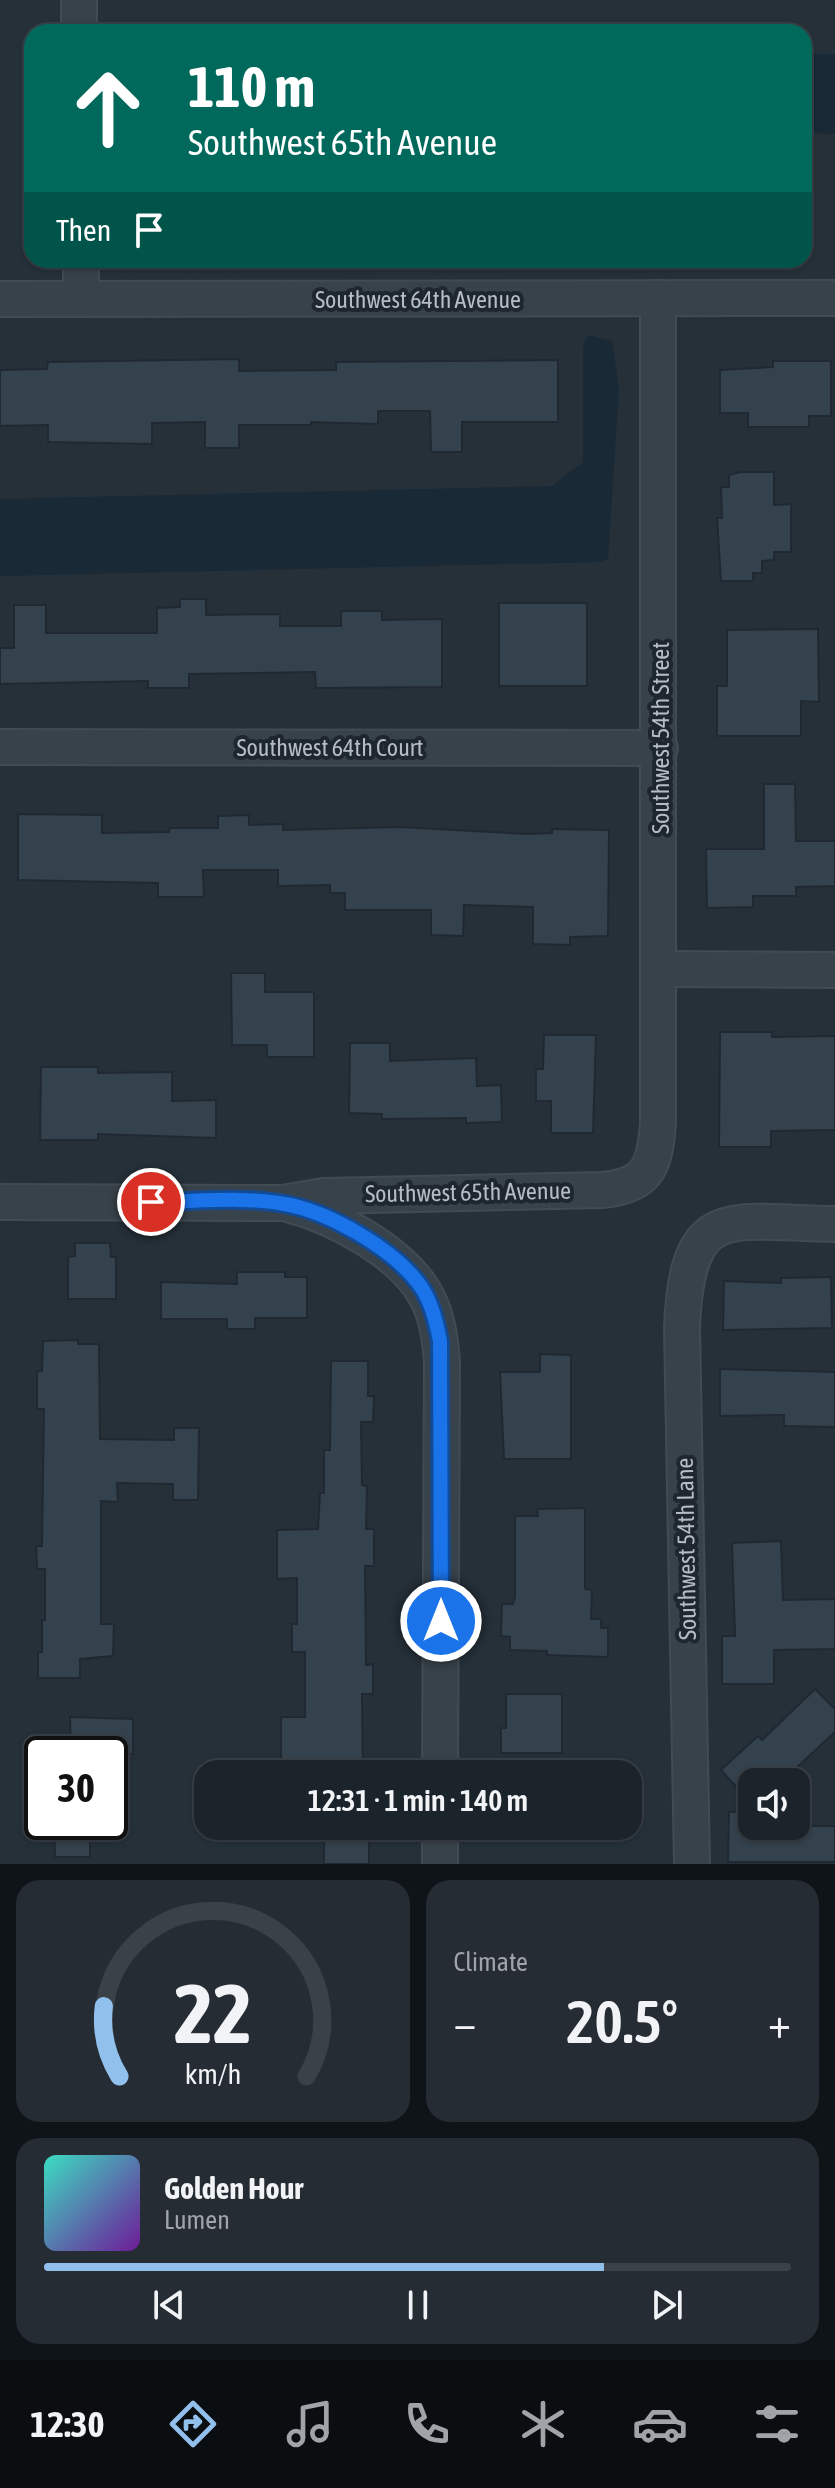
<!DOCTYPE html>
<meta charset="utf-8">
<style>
:root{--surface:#1c242b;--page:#252c33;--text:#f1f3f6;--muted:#a0a4a9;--line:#3a4147;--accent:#91c0ed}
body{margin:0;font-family:"Asap Condensed",sans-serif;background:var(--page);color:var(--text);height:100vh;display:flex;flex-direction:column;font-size:30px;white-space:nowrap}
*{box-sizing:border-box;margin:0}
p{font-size:26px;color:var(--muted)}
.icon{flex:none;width:44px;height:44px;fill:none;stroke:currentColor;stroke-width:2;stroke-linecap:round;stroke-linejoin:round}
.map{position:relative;height:1864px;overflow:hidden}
.side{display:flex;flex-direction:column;gap:16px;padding:16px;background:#0f1418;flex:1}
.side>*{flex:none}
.banner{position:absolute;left:24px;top:24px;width:788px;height:244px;border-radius:24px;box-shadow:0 2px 6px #0004,0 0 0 2px var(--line);background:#00695c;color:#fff;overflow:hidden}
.tools{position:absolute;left:738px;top:1768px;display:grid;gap:16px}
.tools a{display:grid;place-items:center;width:72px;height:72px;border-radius:16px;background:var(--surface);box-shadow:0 2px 6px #0004,0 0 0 2px var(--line);font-size:40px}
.speed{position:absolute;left:24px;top:1736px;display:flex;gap:16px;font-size:40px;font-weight:700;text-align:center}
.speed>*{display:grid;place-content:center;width:104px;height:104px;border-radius:50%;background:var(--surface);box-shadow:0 2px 6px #0004,0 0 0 2px var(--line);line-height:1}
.speed .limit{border:4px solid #111;border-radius:12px;background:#fff;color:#111}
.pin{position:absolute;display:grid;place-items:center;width:68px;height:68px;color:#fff;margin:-34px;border:4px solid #fff;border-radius:50%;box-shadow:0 2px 8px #0007}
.me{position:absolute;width:88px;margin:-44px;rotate:0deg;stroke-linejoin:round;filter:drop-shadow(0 0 6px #0008)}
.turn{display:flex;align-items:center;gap:28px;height:168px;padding:0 32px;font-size:36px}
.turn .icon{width:104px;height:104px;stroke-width:2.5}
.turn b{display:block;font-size:56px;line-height:68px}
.then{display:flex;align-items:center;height:76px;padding:0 32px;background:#0003;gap:16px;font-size:30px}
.big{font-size:60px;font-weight:600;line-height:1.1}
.side .tile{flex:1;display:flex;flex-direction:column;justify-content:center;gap:12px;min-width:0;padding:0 28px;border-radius:24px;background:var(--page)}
.side .dial{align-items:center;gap:0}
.dial svg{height:208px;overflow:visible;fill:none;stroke:var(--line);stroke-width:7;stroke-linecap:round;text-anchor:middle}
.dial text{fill:var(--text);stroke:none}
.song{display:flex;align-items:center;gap:24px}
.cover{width:96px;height:96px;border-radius:12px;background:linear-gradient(135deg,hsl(170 70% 55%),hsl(280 70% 35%))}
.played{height:8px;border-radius:4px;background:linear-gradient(90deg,var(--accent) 75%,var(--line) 75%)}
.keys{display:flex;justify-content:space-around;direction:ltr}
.heat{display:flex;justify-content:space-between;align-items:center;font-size:44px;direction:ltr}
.side .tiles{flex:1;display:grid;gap:16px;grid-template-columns:1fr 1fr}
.tile:last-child{grid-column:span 2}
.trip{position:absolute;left:194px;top:1760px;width:448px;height:80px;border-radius:24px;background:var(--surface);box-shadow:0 2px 6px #0004,0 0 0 2px var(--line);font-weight:600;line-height:80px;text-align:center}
.dock{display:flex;height:128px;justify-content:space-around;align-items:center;background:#0b0e11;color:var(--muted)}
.dock .icon{width:56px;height:56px}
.dock .current{color:var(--accent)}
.dock b{font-size:36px;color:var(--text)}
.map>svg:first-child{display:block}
.water{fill:#192936}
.building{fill:#34424d;stroke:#202931;stroke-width:2}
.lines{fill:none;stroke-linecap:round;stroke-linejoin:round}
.street-casing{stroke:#424b53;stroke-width:38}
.street{stroke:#38424a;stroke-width:34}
.route-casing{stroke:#114b97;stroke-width:20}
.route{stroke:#1a73e8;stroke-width:14}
.labels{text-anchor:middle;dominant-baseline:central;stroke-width:8;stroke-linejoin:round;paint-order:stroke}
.street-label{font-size:24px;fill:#b4bdc5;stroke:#1e272f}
</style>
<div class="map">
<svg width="835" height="1864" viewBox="0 0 835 1864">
<rect width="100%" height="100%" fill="#253039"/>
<g class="water">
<polygon points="804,54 835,54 835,134 804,133"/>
<polygon points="588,335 612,341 619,389 608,559 599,562 0,576 0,499 552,486 583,462 583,346"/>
</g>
<g class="building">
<polygon points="239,359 239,371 336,370 336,362 558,360 558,422 462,422 462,452 431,452 430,411 378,411 378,424 311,422 311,425 239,425 239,448 205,448 205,422 152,423 152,444 48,442 48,425 0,426 0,370 47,369 48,362"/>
<polygon points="773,361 831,361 831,416 809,416 809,427 748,427 748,413 720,413 720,370 773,367"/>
<polygon points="740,472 774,472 774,505 791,504 791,552 774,552 774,560 762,561 762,573 753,573 753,581 721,581 717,518 722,518 721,487 729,487 729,475"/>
<polygon points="180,599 206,599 206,615 280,614 280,626 341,626 341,611 382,611 382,620 442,619 442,687 316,688 315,672 189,674 189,688 148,688 148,681 0,684 0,648 14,648 14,605 46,605 46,633 157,633 157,608 180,607"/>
<rect x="499" y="603" width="88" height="83"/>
<polygon points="818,629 819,702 801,701 801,736 717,736 717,686 727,686 727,630"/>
<polygon points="764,784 795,784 796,841 835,841 835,886 796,887 796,896 753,896 753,907 707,908 706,849 764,849"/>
<polygon points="18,814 102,815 102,833 169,832 170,828 218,828 218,816 249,815 249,825 283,824 283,830 399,827 526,834 552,833 552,829 609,830 608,936 570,937 570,945 533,944 533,907 464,905 463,936 431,935 431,910 345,910 345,893 330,893 330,885 278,886 278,870 203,870 204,897 158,897 158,883 18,880"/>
<polygon points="231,973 265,973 265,992 314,992 314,1057 267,1057 267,1045 232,1045"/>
<polygon points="720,1032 772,1032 772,1037 835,1036 835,1130 771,1131 771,1147 719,1147"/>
<polygon points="544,1035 596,1035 593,1133 551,1133 551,1101 536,1101 536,1069 543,1069"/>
<polygon points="350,1043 390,1043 390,1061 476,1058 477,1086 501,1085 502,1122 466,1123 466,1118 382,1119 382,1114 349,1113"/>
<polygon points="41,1067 98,1067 98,1073 172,1072 172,1101 216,1100 216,1138 98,1134 98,1140 40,1140"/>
<polygon points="75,1243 110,1243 111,1257 116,1257 116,1299 68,1299 68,1257 75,1256"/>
<polygon points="237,1272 285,1272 285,1277 307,1277 307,1318 255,1318 255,1329 227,1329 227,1319 161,1319 161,1282 237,1284"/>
<polygon points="831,1277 832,1328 723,1330 724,1281 781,1283 781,1278"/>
<polygon points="78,1340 78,1344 99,1344 100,1439 174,1440 174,1428 199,1428 198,1500 173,1500 173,1484 117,1483 118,1502 101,1501 101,1624 114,1624 113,1656 80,1659 80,1678 38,1678 38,1652 42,1652 42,1620 45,1620 45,1569 37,1569 36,1546 42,1546 44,1409 37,1409 37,1371 42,1371 43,1341"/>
<polygon points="540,1354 571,1355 571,1459 504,1459 500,1372 540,1372"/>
<polygon points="331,1361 368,1361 368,1396 374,1396 373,1422 361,1422 362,1485 367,1486 366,1529 374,1529 374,1566 365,1566 366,1665 373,1664 373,1694 362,1694 363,1774 330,1774 330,1765 281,1761 281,1717 305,1717 305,1652 292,1652 292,1624 297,1624 297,1578 277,1579 277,1530 318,1529 320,1493 324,1493 324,1450 330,1450"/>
<polygon points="720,1369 835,1372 835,1427 784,1426 784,1415 720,1416"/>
<polygon points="585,1508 585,1589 592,1590 591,1619 601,1619 601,1628 608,1628 608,1657 547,1655 547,1651 510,1650 510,1637 501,1636 502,1604 513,1604 515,1596 515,1516 538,1516 537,1509"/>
<polygon points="781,1541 783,1600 835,1599 835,1649 774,1650 774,1684 722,1684 722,1636 735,1636 732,1543"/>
<polygon points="815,1689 835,1709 835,1732 781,1782 752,1782 752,1804 721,1770 758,1736 762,1740"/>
<polygon points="506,1694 562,1694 562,1753 501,1753 501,1728 506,1728"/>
<polygon points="70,1717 133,1719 133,1754 71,1754"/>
<polygon points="729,1812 752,1812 752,1826 835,1826 835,1862 728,1862"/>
<polygon points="54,1822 90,1822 90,1857 55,1857"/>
<rect x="324" y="1826" width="45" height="38"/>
</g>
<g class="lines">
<g class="street-casing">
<g id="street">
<polyline points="79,0 79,32"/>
<polyline points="81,260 81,299"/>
<polyline points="0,299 835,298"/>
<polyline points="0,747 660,748"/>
<polyline points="658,969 835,970"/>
<path d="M 0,1202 L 283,1203 L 324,1196 L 602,1190 C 648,1186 655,1166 658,1123 L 658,298"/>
<path d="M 291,1205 C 334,1216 394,1249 420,1286 C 436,1308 440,1335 442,1362 L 440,1774"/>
<polyline points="440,1864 440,1826"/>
<path d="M 692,1864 L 682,1328 C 687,1199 730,1223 835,1224"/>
</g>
</g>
<use href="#street" class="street"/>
</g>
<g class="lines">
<g class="route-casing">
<path id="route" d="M 151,1202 C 194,1202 243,1196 285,1204 C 329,1212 392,1248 419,1284 C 431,1300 436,1321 440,1341 L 441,1621"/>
</g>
<use href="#route" class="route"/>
</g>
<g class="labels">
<g class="street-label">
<text x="418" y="299">Southwest 64th Avenue</text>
<text transform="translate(660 738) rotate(-90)">Southwest 54th Street</text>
<text x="330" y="747">Southwest 64th Court</text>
<text transform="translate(468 1192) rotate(-1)">Southwest 65th Avenue</text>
<text transform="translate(686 1549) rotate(-91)">Southwest 54th Lane</text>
</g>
</g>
</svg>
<div class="tools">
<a><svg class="icon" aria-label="sound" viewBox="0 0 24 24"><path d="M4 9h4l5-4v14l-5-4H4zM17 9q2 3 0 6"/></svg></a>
</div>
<div class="speed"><div class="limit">30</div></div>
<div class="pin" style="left:151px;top:1202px;background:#d93025"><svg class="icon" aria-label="arrive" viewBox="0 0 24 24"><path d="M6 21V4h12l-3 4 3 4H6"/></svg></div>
<svg class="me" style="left:441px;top:1621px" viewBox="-20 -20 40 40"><circle r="17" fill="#1a73e8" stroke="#fff" stroke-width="3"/><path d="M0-11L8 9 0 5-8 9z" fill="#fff"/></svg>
<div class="trip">12:31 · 1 min · 140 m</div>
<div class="banner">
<div class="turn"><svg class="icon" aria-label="ahead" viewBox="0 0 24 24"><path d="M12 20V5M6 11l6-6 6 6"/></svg><div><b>110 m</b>Southwest 65th Avenue</div></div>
<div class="then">Then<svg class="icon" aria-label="arrive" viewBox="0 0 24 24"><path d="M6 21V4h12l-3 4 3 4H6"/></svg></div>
</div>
</div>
<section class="side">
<div class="tiles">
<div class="tile dial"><svg viewBox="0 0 100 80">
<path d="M14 69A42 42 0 1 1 86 69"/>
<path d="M14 69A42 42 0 0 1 8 42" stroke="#91c0ed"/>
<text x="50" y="56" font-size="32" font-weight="700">22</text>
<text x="50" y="72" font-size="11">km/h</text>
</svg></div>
<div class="tile"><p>Climate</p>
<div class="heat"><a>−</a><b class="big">20.5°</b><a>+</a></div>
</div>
<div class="tile">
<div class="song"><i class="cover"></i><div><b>Golden Hour</b><p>Lumen</p></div></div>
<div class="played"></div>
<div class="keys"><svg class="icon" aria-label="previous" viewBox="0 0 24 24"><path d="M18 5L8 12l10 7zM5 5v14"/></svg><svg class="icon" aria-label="pause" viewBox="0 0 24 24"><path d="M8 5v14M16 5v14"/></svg><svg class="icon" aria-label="next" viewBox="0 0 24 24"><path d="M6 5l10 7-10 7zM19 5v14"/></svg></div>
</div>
</div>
</section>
<nav class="dock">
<b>12:30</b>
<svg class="icon current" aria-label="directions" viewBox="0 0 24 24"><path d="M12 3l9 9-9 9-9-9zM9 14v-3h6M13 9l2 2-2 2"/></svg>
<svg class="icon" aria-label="music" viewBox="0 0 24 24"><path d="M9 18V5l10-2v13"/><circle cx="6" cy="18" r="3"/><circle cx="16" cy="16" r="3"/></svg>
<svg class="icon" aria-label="phone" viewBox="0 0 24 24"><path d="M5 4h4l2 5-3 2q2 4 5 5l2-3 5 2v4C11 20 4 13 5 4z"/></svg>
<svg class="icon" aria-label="climate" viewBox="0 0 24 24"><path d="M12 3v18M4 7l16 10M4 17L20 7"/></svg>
<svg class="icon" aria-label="car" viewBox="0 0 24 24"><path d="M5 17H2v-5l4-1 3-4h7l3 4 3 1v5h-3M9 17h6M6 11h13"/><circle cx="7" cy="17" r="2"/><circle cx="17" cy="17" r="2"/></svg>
<svg class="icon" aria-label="filters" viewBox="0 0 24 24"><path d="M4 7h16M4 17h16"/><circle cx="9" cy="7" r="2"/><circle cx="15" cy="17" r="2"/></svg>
</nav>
